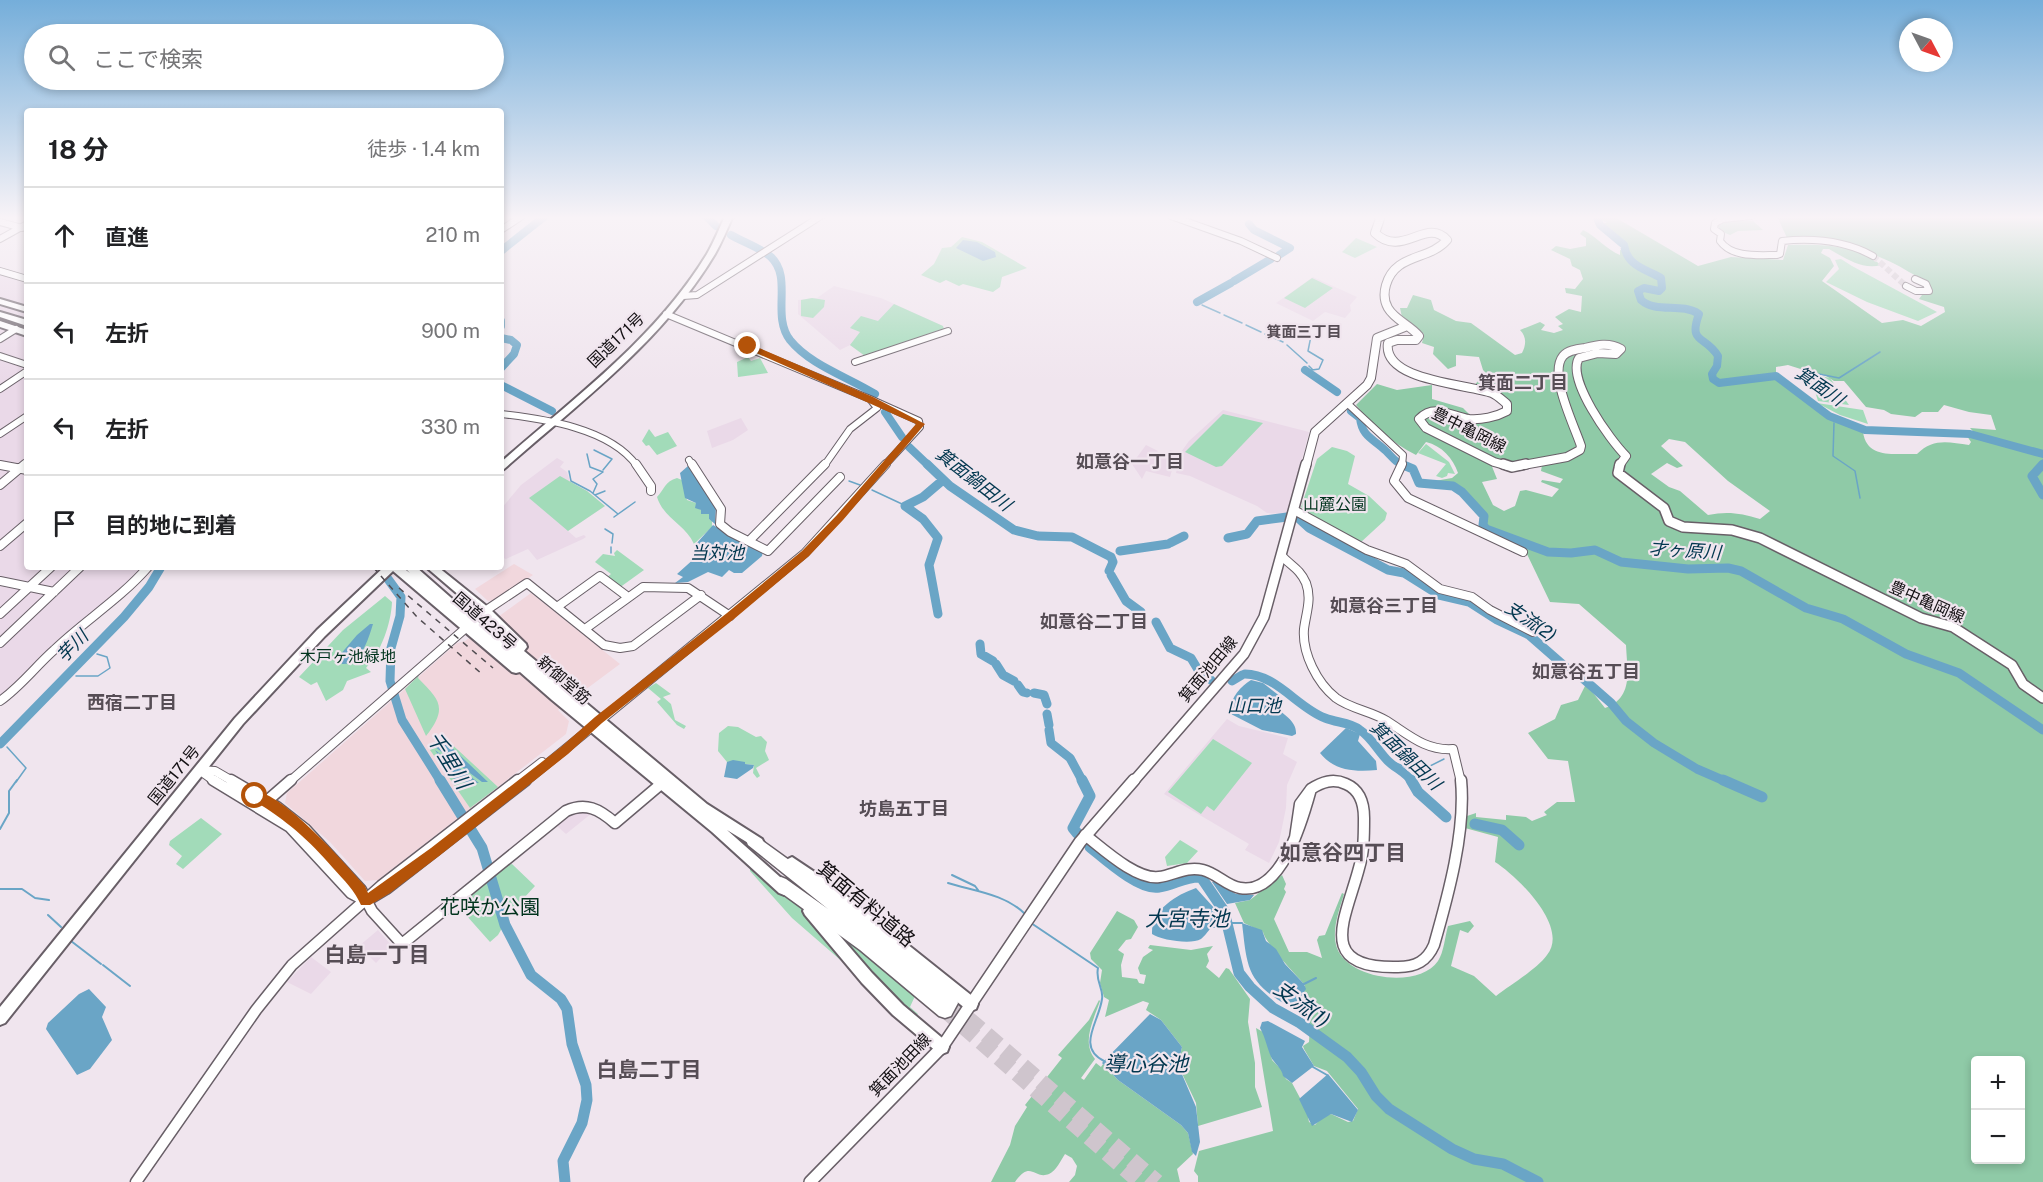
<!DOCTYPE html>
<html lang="ja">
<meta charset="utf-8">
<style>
:root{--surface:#fff;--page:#f6f6f6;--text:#202124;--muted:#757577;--line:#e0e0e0}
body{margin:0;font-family:"Public Sans","Noto Sans JP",sans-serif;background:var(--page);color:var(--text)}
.controls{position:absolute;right:18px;bottom:18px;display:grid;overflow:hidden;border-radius:6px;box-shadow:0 3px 9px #0003}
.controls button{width:54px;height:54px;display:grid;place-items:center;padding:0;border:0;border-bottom:2px solid var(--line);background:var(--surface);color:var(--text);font:30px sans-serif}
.compass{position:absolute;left:1899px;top:18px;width:54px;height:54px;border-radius:50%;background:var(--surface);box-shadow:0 3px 9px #0003;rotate:131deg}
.stop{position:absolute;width:18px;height:18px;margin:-14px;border:4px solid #b45309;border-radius:50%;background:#fff}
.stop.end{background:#b45309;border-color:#fff;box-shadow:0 2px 6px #0008}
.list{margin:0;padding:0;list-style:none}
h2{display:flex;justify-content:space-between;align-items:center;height:78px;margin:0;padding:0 24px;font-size:26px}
h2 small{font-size:20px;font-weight:400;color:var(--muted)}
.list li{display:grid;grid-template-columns:39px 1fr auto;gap:18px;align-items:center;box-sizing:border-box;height:96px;padding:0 24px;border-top:2px solid var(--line)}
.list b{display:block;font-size:22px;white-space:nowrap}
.list em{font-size:20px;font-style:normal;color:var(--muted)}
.icon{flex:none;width:33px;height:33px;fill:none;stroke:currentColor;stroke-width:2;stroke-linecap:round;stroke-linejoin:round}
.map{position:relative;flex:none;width:2043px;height:1182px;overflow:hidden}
.search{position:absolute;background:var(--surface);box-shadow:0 3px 9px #0003;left:24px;top:24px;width:480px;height:66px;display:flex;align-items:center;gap:15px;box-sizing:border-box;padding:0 21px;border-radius:33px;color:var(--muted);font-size:22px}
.panel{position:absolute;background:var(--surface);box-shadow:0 3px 9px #0003;left:24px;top:108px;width:480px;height:462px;border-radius:6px}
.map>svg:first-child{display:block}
.commercial{fill:#f1d7dd}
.built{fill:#ead9e8}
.green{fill:#a2dbb9}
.forest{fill:#8fcaa7;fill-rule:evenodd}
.water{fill:#6aa5c6}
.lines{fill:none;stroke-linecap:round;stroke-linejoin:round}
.stream-far1{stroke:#6aa5c6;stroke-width:1.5}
.stream{stroke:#6aa5c6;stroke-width:2}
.river-far2{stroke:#6aa5c6;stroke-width:8}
.river-far1{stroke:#6aa5c6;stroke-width:9}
.river{stroke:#6aa5c6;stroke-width:11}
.tertiary-tunnel{stroke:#cfc5cd;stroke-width:6;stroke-dasharray:6 3;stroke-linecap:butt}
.motorway-tunnel{stroke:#cfc5cd;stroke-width:16;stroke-dasharray:16 8;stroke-linecap:butt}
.tertiary-far2-casing{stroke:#685f67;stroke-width:8}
.tertiary-far1-casing{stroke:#685f67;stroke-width:10}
.tertiary-casing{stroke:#685f67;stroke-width:13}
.primary-far2-casing{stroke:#685f67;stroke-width:10}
.primary-far1-casing{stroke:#685f67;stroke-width:12}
.primary-casing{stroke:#685f67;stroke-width:14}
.trunk-casing{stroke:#685f67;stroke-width:4}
.motorway-casing{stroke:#685f67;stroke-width:3}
.tertiary-far2{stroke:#fff;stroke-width:6}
.tertiary-far1{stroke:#fff;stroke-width:8}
.tertiary{stroke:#fff;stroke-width:10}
.primary-far2{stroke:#fff;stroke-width:8}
.primary-far1{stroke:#fff;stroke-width:9}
.primary{stroke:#fff;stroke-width:11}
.trunk{fill:#fff;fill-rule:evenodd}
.motorway{fill:#fff;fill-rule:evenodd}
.rail{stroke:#524d52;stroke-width:1.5;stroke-dasharray:6 6;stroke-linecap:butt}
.route{fill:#b45309}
.labels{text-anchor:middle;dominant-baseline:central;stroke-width:4.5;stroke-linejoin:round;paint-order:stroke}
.far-neighbourhood-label{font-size:15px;font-weight:bold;fill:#564d55;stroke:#f0e5ee}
.street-label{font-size:16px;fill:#120f12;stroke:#f0e5ee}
.park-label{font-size:16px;fill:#01331d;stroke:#f0e5ee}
.neighbourhood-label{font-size:18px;font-weight:bold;fill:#564d55;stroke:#f0e5ee}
.water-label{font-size:18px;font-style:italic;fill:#02374f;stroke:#f0e5ee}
.near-street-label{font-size:20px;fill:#120f12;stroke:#f0e5ee}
.near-park-label{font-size:20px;fill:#01331d;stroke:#f0e5ee}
.near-water-label{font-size:21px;font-style:italic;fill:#02374f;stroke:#f0e5ee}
.near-neighbourhood-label{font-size:21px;font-weight:bold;fill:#564d55;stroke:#f0e5ee}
</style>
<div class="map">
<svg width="2043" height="1182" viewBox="0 0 2043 1182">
<rect width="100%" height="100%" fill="#f0e5ee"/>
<path class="commercial" d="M 514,564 L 533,575 L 495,600 L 488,601 L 475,589 Z
M 531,593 L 620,664 L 558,710 L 569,721 L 566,734 L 378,880 L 365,881 L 330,842 L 285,803 L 287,793 L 457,643 L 465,641 Z"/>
<path class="built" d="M 0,271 L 27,279 L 27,567 L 148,567 L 0,701 Z
M 1313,277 L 1357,297 L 1350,305 L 1351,311 L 1345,318 L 1325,312 L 1313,321 L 1276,303 Z
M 834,286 L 881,298 L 943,326 L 865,356 L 850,345 L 840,350 L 798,314 L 798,300 L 817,298 Z
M 1223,410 L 1309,432 L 1288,514 L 1267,513 L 1257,506 L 1190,476 L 1176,473 L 1181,452 L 1189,441 Z
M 741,418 L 748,430 L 733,440 L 712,448 L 707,431 Z
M 1146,445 L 1158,451 L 1156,455 L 1164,458 L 1170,450 L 1177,452 L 1170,477 L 1146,471 L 1142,479 L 1132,464 Z
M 557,458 L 564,462 L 560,467 L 567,472 L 570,482 L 587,491 L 605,506 L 568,531 L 576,538 L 584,535 L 586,537 L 583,539 L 537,560 L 528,549 L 506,559 L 501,557 L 501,509 L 521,485 Z
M 1227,719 L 1239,726 L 1288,738 L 1283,754 L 1297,762 L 1287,785 L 1286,808 L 1279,842 L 1269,863 L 1245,850 L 1249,844 L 1164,794 Z
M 580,811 L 592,813 L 566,834 L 557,826 L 567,816 Z
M 378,930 L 392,946 L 376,963 L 359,946 Z
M 311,957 L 331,972 L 311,994 L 287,982 Z"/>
<path class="green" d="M 962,237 L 982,242 L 1027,268 L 1002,277 L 1000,287 L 993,292 L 963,284 L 959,286 L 946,280 L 940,283 L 921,275 L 934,264 L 942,248 L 951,247 Z
M 1356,238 L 1377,247 L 1355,258 L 1342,252 Z
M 1841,259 L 1852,266 L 1937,312 L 1918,321 L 1867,302 L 1826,282 L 1839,269 L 1835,260 Z
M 1312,278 L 1333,288 L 1305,308 L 1284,298 Z
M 812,298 L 825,300 L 824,307 L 813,318 L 801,316 L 801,300 Z
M 894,304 L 943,326 L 944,329 L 865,356 L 850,345 L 860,332 L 850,328 L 861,316 L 878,321 Z
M 748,357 L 751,361 L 760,358 L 768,373 L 738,377 L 737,362 Z
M 1821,376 L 1830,378 L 1849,405 L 1818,401 L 1813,385 L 1816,379 Z
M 1817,403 L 1863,410 L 1868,424 L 1840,415 Z
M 1223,414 L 1263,423 L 1222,466 L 1216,467 L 1185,452 Z
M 649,429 L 655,437 L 668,432 L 677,446 L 657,455 L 649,445 L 646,446 L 642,441 Z
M 1426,444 L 1449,462 L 1455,474 L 1448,473 L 1447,476 L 1442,478 L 1436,476 L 1446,464 L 1418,453 Z
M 1332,447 L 1347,451 L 1355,456 L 1348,484 L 1369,496 L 1387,513 L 1385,520 L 1360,543 L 1322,524 L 1301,507 L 1317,459 Z
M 560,476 L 587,491 L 605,506 L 568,531 L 529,498 Z
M 677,478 L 682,480 L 687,500 L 696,503 L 696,507 L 701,510 L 701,514 L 709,514 L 709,519 L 712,521 L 712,527 L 694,544 C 685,524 664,519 657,497 C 664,490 665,481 677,478 Z
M 617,550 L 644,570 L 619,588 L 606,578 L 611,574 L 595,562 L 603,554 L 615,556 L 614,553 Z
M 385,596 L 392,602 C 391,624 381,652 366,668 L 371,672 L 347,681 L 343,690 L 326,701 L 317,682 L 311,685 L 299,677 L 343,630 Z
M 419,675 L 418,678 C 440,700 448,708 426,736 L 405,689 Z
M 656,683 L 671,694 L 663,697 L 671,704 L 675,720 L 686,726 L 684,729 L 677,725 L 657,702 L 661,699 L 648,688 Z
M 728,726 L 738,727 L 756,737 L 761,736 L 767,742 L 765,751 L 769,760 L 756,768 L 760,776 L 757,778 L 753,773 L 754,765 L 745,764 L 745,762 L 727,762 L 718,751 L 719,733 Z
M 445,738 L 498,787 L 470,808 L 430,750 Z
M 1213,739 L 1252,763 L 1214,811 L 1207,806 L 1201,814 L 1168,792 Z
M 201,818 L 222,834 L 183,869 L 176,864 L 182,856 L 169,845 L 170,841 Z
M 1180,840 L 1198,851 L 1187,863 L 1167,866 L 1165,857 Z
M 512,864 L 535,886 L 512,911 L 498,935 L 490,942 L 458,906 L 508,865 Z
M 750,867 L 809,915 L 860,977 L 792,918 L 750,871 Z
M 827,924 L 901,982 L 915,996 L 910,1007 L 918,1014 L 915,1018 L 887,995 Z"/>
<path class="forest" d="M 1601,216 L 1613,216 L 1698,266 L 1731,257 L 1783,260 L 1788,245 C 1820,244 1855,244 1881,265 C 1862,270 1845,258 1829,249 L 1823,249 L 1821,253 L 1830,258 L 1834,266 L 1822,281 L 1882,323 L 1903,320 L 1921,326 L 1945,312 L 1944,307 L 1919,299 L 1922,295 L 1929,294 L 1932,289 C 1926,281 1918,277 1909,272 C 1867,246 1834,245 1787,238 L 1777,216 L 2043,216 L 2043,1182 L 1198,1182 L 1198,1176 L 1194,1171 L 1199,1151 L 1273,1131 L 1256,1028 L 1263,1032 L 1268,1042 L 1272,1060 L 1282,1070 L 1286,1079 L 1292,1083 L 1307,1111 L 1309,1122 L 1315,1125 L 1322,1117 L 1331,1114 L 1348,1122 L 1353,1121 L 1358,1109 L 1327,1071 L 1314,1066 L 1304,1049 L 1303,1046 L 1309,1042 L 1310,1025 L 1302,995 L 1305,985 C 1295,974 1266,944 1263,932 L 1244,923 L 1235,903 L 1250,900 L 1282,875 L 1286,884 L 1284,889 L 1286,892 L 1274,919 L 1289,952 L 1307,952 L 1322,958 L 1317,940 L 1319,936 L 1325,935 L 1342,893 L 1344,894 C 1339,911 1331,931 1337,948 C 1349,980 1419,989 1438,961 C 1444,952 1445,936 1448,926 L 1470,921 L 1474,926 L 1468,933 L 1460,930 L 1451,966 L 1474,976 L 1496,996 C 1511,984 1536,970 1547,955 C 1570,927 1517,876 1495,862 L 1498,837 L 1465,828 L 1467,816 L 1476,813 L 1476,817 L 1506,820 L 1506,815 L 1526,817 L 1532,821 L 1547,815 L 1544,812 L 1557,802 L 1575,802 L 1568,761 L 1548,759 L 1528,733 L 1555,719 L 1561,705 L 1578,700 L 1586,684 L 1605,708 C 1634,697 1627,671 1626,645 L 1579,604 L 1550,602 L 1525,550 L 1487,532 L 1487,516 C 1455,497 1472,482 1423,483 L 1452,478 L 1458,473 C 1453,458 1442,446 1426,442 L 1416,455 C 1392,443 1373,425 1356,405 L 1377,384 L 1397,390 L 1432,385 L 1432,399 L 1463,408 L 1472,417 L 1509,413 L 1511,404 L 1503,395 L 1474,386 L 1478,381 L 1492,379 L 1483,370 L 1479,357 L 1456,355 L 1456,366 L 1448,369 L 1433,354 L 1434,347 L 1422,343 L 1424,334 L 1402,317 L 1400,308 L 1407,308 L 1413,295 L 1431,300 L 1434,310 L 1456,321 L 1471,323 L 1515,355 L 1522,353 C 1526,345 1527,337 1520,330 L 1540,322 L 1545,325 L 1541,330 L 1554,333 L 1563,330 L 1558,326 L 1563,324 L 1555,317 L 1569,309 L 1581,312 L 1582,296 L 1566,293 L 1565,288 L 1575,289 L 1583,279 L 1580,270 L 1572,266 L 1570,259 L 1551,250 L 1556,246 L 1570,249 L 1586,246 L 1586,238 L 1580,234 L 1583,230 C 1596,236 1607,250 1620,255 L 1620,250 L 1627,252 L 1626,245 L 1601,225 L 1607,222 L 1599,220 ZM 1788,365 L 1810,372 L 1805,376 L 1810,384 L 1814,378 L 1823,374 L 1834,381 L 1844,381 L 1866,407 L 1884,410 L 1891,414 L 1915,417 L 1922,412 L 1938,412 L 1944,405 L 1969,412 L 1991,415 L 1996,430 L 1970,428 L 1980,439 L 1967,436 L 1971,442 L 1969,445 C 1948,442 1933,438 1917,454 C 1896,453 1867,460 1863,432 L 1828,418 L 1776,377 L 1776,367 ZM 1669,439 L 1685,442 L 1728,481 L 1770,511 L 1760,519 C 1741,513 1727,511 1708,515 L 1680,491 L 1669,487 L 1651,474 L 1667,463 L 1677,468 L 1683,466 L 1661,446 ZM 1491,464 L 1542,465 L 1541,471 L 1563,479 L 1560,483 L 1542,480 L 1541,482 L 1559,489 L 1552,497 L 1526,490 L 1520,491 L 1515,506 L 1504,511 L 1493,505 L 1482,482 L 1497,479 ZM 1976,1060 L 2020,1060 L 2020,1160 L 1976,1160 Z
M 1726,220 L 1753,221 L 1763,230 L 1738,231 L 1730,235 L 1721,231 L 1717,225 Z
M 1117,911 L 1134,920 L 1138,927 L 1131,939 L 1126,940 L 1118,950 L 1124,954 L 1121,965 L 1122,977 L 1137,979 L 1139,983 L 1144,984 L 1146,975 L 1140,974 L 1138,968 L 1143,957 L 1153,950 L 1148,948 L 1150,945 L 1191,950 L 1213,946 L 1207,954 L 1209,961 L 1206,967 L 1219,978 L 1226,968 L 1229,969 L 1250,999 L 1248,1022 L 1255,1063 L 1255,1087 L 1262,1107 L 1198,1126 L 1196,1103 L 1178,1065 L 1182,1047 L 1161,1020 L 1146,1010 L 1149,1003 L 1143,1001 L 1105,1017 L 1109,1000 L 1104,997 L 1100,983 L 1102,970 L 1091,959 L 1090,953 Z
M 1099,1000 L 1100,1001 C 1094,1019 1081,1042 1095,1059 L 1081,1078 L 1084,1080 L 1096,1063 L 1101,1067 L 1103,1064 L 1118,1080 L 1181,1125 L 1188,1133 L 1193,1154 L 1177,1169 L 1180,1182 L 1069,1182 L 1075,1175 L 1077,1166 L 1072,1158 L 1065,1154 C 1061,1160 1056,1171 1049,1174 C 1034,1180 1031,1159 1015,1182 L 991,1182 L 1010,1145 L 1015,1126 L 1027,1107 L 1025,1105 L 1062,1058 L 1058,1055 L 1089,1020 Z"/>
<path class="water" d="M 963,240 L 977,242 L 995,252 L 996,257 L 983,261 L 956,248 Z
M 688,466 L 716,507 L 715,524 L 709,519 L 709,514 L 701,514 L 701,510 L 695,508 L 696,503 L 685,498 L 680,473 Z
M 713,525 L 743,543 L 763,551 L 762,556 L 742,573 L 734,573 L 729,570 L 722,577 L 708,572 L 688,582 L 675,583 L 683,577 L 677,574 L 696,557 L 696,544 Z
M 370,624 L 373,624 C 368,640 361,665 342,664 L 339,656 L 357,635 Z
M 1251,680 L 1263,683 L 1281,697 L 1274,706 C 1283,714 1297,721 1296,734 L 1292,736 L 1262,730 L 1231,714 C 1228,700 1240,687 1251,680 Z
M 1346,728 L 1360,734 L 1358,741 L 1376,761 L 1377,770 C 1355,772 1334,771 1320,753 Z
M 447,743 L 488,782 L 482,782 L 435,747 Z
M 435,750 L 479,783 L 456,782 Z
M 733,760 L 745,762 L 745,764 L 754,765 L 753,768 L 737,779 L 724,777 L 727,762 Z
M 1214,881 L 1236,894 L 1254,895 L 1250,900 L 1227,904 L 1212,882 Z
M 1196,888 L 1215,909 L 1220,928 L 1211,928 C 1208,931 1204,937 1201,939 C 1191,945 1161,940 1152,934 C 1151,910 1176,895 1196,888 Z
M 1242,923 L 1262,930 L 1266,941 L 1276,949 L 1285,964 L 1304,984 L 1306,989 L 1302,995 L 1306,1009 C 1298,1013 1292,1009 1285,1004 C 1246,981 1247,965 1242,923 Z
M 89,989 L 106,1007 L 102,1017 L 112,1040 L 90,1069 L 77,1075 L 46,1029 L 48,1023 L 79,994 Z
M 1150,1014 L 1161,1020 L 1182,1047 L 1178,1065 L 1196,1107 L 1200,1142 L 1196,1156 L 1192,1152 L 1188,1133 L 1181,1125 L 1118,1080 L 1102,1063 Z
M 1268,1021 L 1305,1041 L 1302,1047 L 1314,1066 L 1292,1083 L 1283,1076 C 1282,1069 1277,1066 1273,1060 C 1269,1056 1266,1038 1260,1028 L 1262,1022 Z
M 1328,1074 L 1358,1110 L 1352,1122 L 1331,1114 L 1312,1126 L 1299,1099 Z"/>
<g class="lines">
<path class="stream-far1" d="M 1202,305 L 1220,313
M 1224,315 L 1242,323
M 1246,325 L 1261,332
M 1309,329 L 1313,325
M 1265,334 L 1283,342
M 1287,345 L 1307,363
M 1309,366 L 1313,370
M 1305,371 L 1319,369 L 1323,360 L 1308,351 L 1311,336
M 1819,374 L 1839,378 L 1880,352
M 1834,423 L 1833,456 L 1855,471 L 1860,498
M 594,450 L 612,459 L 603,470
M 587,454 L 590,467 L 603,472 L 593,479 L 597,484 L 593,493
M 569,471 L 571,481 L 590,491 L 618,514
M 849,481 L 860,485
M 872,490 L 902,504
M 595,495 L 605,491
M 614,517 L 635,502
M 605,529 L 613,534 L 612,543
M 611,547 L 611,553
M 89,652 L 92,653
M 76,676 L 98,676 L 110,668 L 107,657 L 97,654
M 7,747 L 26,768 L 16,782
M 1386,759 L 1418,772 L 1444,759"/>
<path class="stream" d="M 0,829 L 9,813 L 9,791 L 17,780
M 952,875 L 975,886 L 978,890
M 948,883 C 974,891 1005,894 1025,914
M 0,889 L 22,889 L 35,898 L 49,900
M 48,915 L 61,927
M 1031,923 L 1098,968 C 1095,981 1104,989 1102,999 C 1099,1022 1076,1047 1104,1061
M 1228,923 L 1242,923
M 71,941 L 101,964
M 103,965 L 130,986
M 1304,984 L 1316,978
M 1313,1067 L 1327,1075"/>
<path class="river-far2" d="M 706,216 L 716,226
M 1599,216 L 1597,218 L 1600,225 L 1624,245 C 1627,266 1645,269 1661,278 L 1662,288 L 1659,291 L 1644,288 L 1638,291 L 1641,300 C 1657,314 1681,302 1699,314 C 1688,344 1705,335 1718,356 L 1717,366 L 1712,374 L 1713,379 L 1719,383 L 1776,376 L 1829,416 L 1865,430 L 1970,434 L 2043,454
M 1249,224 L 1254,230 L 1272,239
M 731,235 C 743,242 761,248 771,257 C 793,278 771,315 790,340 C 810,365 848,377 875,394
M 1274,240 L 1290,248 L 1279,255
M 501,251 L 545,216
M 1234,281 L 1271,259
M 1197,302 L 1231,283
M 501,321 L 501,326
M 501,338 L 511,340 L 517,345 L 514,354 L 501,368
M 1305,370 L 1337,392
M 501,385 L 552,411
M 1351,411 L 1360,418 C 1362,437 1374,439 1386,451 C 1393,458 1395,462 1405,466
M 885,412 L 902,437
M 909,447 L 929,466
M 2041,466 L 2043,464"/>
<path class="river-far1" d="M 927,464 L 950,486 L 1014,530 L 1038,536 L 1072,537 L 1111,557
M 1401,464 L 1413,469 L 1419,483 L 1453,486 L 1462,492 L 1484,516 L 1483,525 L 1486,529 L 1548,552 L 1571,553 L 1595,550 L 1621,562 L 1688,569 L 1728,568 L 1741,571 L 1806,608 L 1843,619 L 1906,654 L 1959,673 L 2043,730
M 2043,464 L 2032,476 L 2043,495
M 1297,517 L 1309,528 L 1388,570 L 1404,573 L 1439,595 L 1469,602 L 1497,620 L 1529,635 L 1569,670 L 1579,675 L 1611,703 L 1626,721 L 1654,743 L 1697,769 L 1727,782
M 1228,538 L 1247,534 L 1257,521 L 1287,517
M 1170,543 L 1184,536
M 1120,551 L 1168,544
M 1109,571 L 1113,562 L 1111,557
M 1111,575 L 1126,601 L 1141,612
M 388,579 L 401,597 L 400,616 L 391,648 L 390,681 L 402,720 L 441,782
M 938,614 L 929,565 L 938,538 L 923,519 L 905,506 L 923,497 L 943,480
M 1156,622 L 1170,648 L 1191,658 L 1200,673 L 1211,680
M 980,644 L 981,654 L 993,661
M 996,664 L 1003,675 L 1014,681
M 1245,674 C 1276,674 1298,708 1325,718 C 1337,723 1350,722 1360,730 C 1371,737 1378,751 1388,761 C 1396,769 1406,772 1412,782
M 1232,681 L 1242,675
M 1018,685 L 1023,692 L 1027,693
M 1034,693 L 1044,695 L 1047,704
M 1047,714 L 1049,725
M 1049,730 L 1051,743 L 1070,758 L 1083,782
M 0,744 L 124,617 L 149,587 L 161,567"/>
<path class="river" d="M 440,780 L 482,848 L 505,925 L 531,975 L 561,999 L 567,1009 L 572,1044 L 586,1085 L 587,1100 L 582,1123 L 563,1161 L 565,1182
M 1411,780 L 1418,792 L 1446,817
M 1723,780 L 1762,797
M 1475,824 L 1502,830 L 1519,845
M 1077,833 L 1073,828 L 1090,796 L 1082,780
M 1090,847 C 1105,859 1140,891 1159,887 C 1174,885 1185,876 1201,877 L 1224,911 L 1239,973 L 1250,987 L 1273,1008 L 1300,1023 L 1347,1057 L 1361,1072 L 1376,1096 L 1389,1109 L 1452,1149 L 1474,1159 L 1503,1164 L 1538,1182"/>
<path class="tertiary-tunnel" d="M 1873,256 L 1906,286"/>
<path class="motorway-tunnel" d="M 950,1003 L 1157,1182
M 945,1010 L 1140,1182"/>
<defs>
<path id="tertiary-far2" d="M 1171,216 L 1241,241 L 1277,258
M 1751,216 L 1723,219 L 1715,223 L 1714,229 L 1721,234 L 1720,241 C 1732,258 1758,255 1777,255 L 1780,254 L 1782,241 C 1812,238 1846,241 1873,256
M 0,222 L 22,228
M 501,230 L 522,216
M 0,239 L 27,224
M 0,271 L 27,279
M 1906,286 L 1916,291 L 1929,291 L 1926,284 L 1915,279
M 683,296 L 697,295 L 821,216
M 666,314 L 870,399 L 877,408 L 850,429 L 824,466
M 0,339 L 16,329
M 0,356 L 27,365
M 855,362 L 948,331
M 0,389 L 27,371
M 870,399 L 919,421 L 920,427 L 884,466
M 1348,404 L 1403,455 L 1402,466
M 501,414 C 544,419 610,428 637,466
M 0,434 L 27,416
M 689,460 L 693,466
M 0,465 L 5,466
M 23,466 L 27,463"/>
<path id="tertiary-far1" d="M 636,464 L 651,486 L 651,491
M 692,464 L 721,509 L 720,524 L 730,532 L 768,551 L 840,477
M 1402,464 L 1394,481 L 1408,498 L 1523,552
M 0,465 L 27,470
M 0,485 L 25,464
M 1294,510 L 1367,550 L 1406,564 L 1440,589 L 1472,597 L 1490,610 L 1533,632
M 749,541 L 825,464
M 0,546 L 27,523
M 1282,556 C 1291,566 1300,569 1306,583 C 1312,599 1306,613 1304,629 C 1302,653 1317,683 1336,698 C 1351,709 1371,711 1387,721 C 1409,735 1426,751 1453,749 L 1461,782
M 0,581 L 54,592
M 557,607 L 600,576 L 628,597
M 485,611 L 527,583 L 604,645 L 620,648 L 633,646 L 701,595
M 0,614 L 51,567
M 585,629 L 643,587 L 688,588 L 730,616
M 0,643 L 80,567
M 0,701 C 21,686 35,667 54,650 C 84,621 120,599 148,567
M 199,770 L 215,771 L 234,782
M 199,770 L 216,782
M 289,782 L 467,627
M 516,782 L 542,762
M 525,782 L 805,553 L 886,464
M 1325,782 L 1340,782"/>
<path id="tertiary" d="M 213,780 L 290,827 L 351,893 L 366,901
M 231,780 L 277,807 L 305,829 L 361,890 L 372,911 L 402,944 L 566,811 C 586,802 599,809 615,823 L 661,784
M 260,807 L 291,780
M 1085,835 C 1102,848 1136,880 1159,877 C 1174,875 1186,866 1203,870 C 1216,873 1227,886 1240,888 C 1282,896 1303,818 1311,789 C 1322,782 1333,778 1346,784 C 1360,790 1364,804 1364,818 C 1364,835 1364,852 1359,868 C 1346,918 1314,969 1398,967 C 1416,967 1427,961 1434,945 C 1448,896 1466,831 1461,780
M 1295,838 L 1300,804 L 1311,789
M 366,901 L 386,889 L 526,780
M 136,1182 L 256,1010 L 292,965 L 381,886 L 518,780"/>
<path id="primary-far2" d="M 1381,216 L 1375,233 C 1402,259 1426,217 1447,240 C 1429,261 1395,253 1386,285 C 1384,292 1384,301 1388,308 C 1395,320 1410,325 1419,336 L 1416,340 L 1397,340 L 1388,343 C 1382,381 1467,384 1492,393 C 1497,395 1502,400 1507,404 L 1507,411 C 1496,417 1481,420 1469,419 C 1451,416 1434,403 1419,419 L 1426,428 L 1494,462 L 1508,466
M 1306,466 L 1315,432 L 1367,385 L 1371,378 L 1377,338 L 1407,326
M 1518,466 L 1567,457 L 1580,450 L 1581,446 C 1575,427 1548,374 1563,356 C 1568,350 1578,349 1585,348 C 1597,345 1609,342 1621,349 L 1616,354 L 1598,353 L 1579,358 C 1566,379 1610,440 1626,456 L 1619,466"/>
<path id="primary-far1" d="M 1503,464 L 1512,467 L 1526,464
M 1620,464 L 1618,473 L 1664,508 L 1669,521 L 1683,527 L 1732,530 L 1760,538 L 1921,618 L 1953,627 L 2012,665 L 2023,684 L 2043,698
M 1133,782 L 1244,654 L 1264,617 L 1306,464"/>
<path id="primary" d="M 810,1182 L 942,1047 L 1080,842 L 1134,780"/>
<path id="trunk" d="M 725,216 L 733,216 C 727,229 722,242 715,254 C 663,341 579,403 504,469 L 501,470 L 501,462 C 574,398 656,338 707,254 C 714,242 719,229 725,216 Z
M 0,299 L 27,307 L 27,312 L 0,304 Z
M 0,312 L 27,320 L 27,326 L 0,317 Z
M 0,321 L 27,330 L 27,336 L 0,327 Z
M 384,567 L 402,567 L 410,573 L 404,567 L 416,567 L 499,640 L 504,636 L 481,614 L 426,567 L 438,567 L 489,608 L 526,644 L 527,647 L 524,651 L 707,804 L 762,839 L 764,843 L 762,847 L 758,849 L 727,830 L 789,885 L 790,889 L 789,893 L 784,895 L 779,893 L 712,832 L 552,700 L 520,672 L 516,673 L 512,672 L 393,571 L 325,636 L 243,724 L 5,1023 L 0,1025 L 0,1007 L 235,718 L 317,630 Z
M 792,857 L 828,881 L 976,999 L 978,1004 L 976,1009 L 971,1011 L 966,1009 L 818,889 L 788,867 L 786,863 L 788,859 Z
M 810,905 L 815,907 L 872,973 L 903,1005 L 947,1042 L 949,1047 L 947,1052 L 942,1054 L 937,1052 L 893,1015 L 862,983 L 805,915 L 803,911 L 805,907 Z"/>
<path id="motorway" d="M 753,834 L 807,873 L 956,997 L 958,1003 L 951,1016 L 945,1018 L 939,1016 L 860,950 L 776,889 L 774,884 L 776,879 L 781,877 L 786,879 L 828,909 L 748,845 L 746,840 L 748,835 Z"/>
</defs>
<use href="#tertiary-far2" class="tertiary-far2-casing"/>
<use href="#tertiary-far1" class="tertiary-far1-casing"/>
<use href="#tertiary" class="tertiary-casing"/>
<use href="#primary-far2" class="primary-far2-casing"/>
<use href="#primary-far1" class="primary-far1-casing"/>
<use href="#primary" class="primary-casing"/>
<use href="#trunk" class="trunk-casing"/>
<use href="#motorway" class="motorway-casing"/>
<use href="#tertiary-far2" class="tertiary-far2"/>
<use href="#tertiary-far1" class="tertiary-far1"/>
<use href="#tertiary" class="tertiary"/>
<use href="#primary-far2" class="primary-far2"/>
<use href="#primary-far1" class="primary-far1"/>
<use href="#primary" class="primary"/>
<use href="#trunk" class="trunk"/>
<use href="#motorway" class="motorway"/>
<path class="rail" d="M 373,567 L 417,617 L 483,675
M 399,588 L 493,668"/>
</g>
<linearGradient id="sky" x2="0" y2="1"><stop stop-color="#75aeda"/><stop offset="0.57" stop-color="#f8f3f7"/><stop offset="1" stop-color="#f8f3f7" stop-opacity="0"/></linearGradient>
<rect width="2043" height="382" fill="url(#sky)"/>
<path class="route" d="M 745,344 L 750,344 L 873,397 L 925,424 L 843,520 L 809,556 L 734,619 L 602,723 L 568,754 L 439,856 L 390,893 L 370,905 L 361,905 C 355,891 344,880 333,868 C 308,839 285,819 251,799 L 251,792 C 277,785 348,867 365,886 L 368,893 L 431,848 L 561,747 L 595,717 L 727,613 L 802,551 L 837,515 L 916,424 L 745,348 Z"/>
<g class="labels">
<g class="far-neighbourhood-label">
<text x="1304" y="331">箕面三丁目</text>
</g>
<g class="street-label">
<text transform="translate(616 340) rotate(-44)">国道171号</text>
<text transform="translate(1469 430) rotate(27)">豊中亀岡線</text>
<text transform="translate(1927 602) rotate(24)">豊中亀岡線</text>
<text transform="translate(485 621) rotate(41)">国道423号</text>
<text transform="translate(1208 669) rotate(-50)">箕面池田線</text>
<text transform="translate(564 680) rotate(41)">新御堂筋</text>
<text transform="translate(174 775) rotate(-51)">国道171号</text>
<text transform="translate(900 1065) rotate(-46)">箕面池田線</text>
</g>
<g class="park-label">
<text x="1335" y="504">山麓公園</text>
<text x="348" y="656">木戸ヶ池緑地</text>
</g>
<g class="neighbourhood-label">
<text x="1523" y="382">箕面二丁目</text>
<text x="1130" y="461">如意谷一丁目</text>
<text x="1384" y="605">如意谷三丁目</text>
<text x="1094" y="621">如意谷二丁目</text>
<text x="1586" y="671">如意谷五丁目</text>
<text x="132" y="702">西宿二丁目</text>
<text x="904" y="808">坊島五丁目</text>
</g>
<g class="water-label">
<text transform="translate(1820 386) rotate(34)">箕面川</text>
<text transform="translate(974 479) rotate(38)">箕面鍋田川</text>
<text transform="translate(1685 550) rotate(4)">才ヶ原川</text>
<text x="717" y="552">当対池</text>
<text transform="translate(1531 621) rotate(34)">支流(2)</text>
<text transform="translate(72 646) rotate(-46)">芋川</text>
<text x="1254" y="705">山口池</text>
<text transform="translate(1406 755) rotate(44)">箕面鍋田川</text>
</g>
<g class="near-street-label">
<text transform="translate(866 904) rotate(40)">箕面有料道路</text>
</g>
<g class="near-park-label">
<text x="490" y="907">花咲か公園</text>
</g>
<g class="near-water-label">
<text transform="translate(449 760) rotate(58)">千里川</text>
<text x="1187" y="918">大宮寺池</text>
<text transform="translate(1302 1004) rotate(36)">支流(1)</text>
<text x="1146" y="1063">導心谷池</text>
</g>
<g class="near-neighbourhood-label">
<text x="1343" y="852">如意谷四丁目</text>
<text x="377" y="954">白島一丁目</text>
<text x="649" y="1069">白島二丁目</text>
</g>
</g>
</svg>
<div class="controls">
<button>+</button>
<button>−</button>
</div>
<svg class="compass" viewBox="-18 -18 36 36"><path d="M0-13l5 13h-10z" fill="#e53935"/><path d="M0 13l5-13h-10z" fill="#757577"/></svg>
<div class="stop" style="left:255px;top:796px"></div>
<div class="stop end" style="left:748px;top:346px"></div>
<div class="search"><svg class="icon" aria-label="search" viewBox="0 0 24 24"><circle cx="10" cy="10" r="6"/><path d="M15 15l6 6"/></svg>ここで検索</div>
<section class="panel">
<h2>18 分<small>徒歩 · 1.4 km</small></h2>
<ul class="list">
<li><svg class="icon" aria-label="ahead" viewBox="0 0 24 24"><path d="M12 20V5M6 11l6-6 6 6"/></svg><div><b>直進</b></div><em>210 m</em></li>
<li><svg class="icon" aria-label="left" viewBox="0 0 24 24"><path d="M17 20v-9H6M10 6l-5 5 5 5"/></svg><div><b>左折</b></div><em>900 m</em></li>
<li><svg class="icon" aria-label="left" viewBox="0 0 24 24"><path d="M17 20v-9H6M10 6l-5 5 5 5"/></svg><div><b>左折</b></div><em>330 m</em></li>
<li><svg class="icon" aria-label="arrive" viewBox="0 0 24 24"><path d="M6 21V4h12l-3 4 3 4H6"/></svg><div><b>目的地に到着</b></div></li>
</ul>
</section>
</div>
